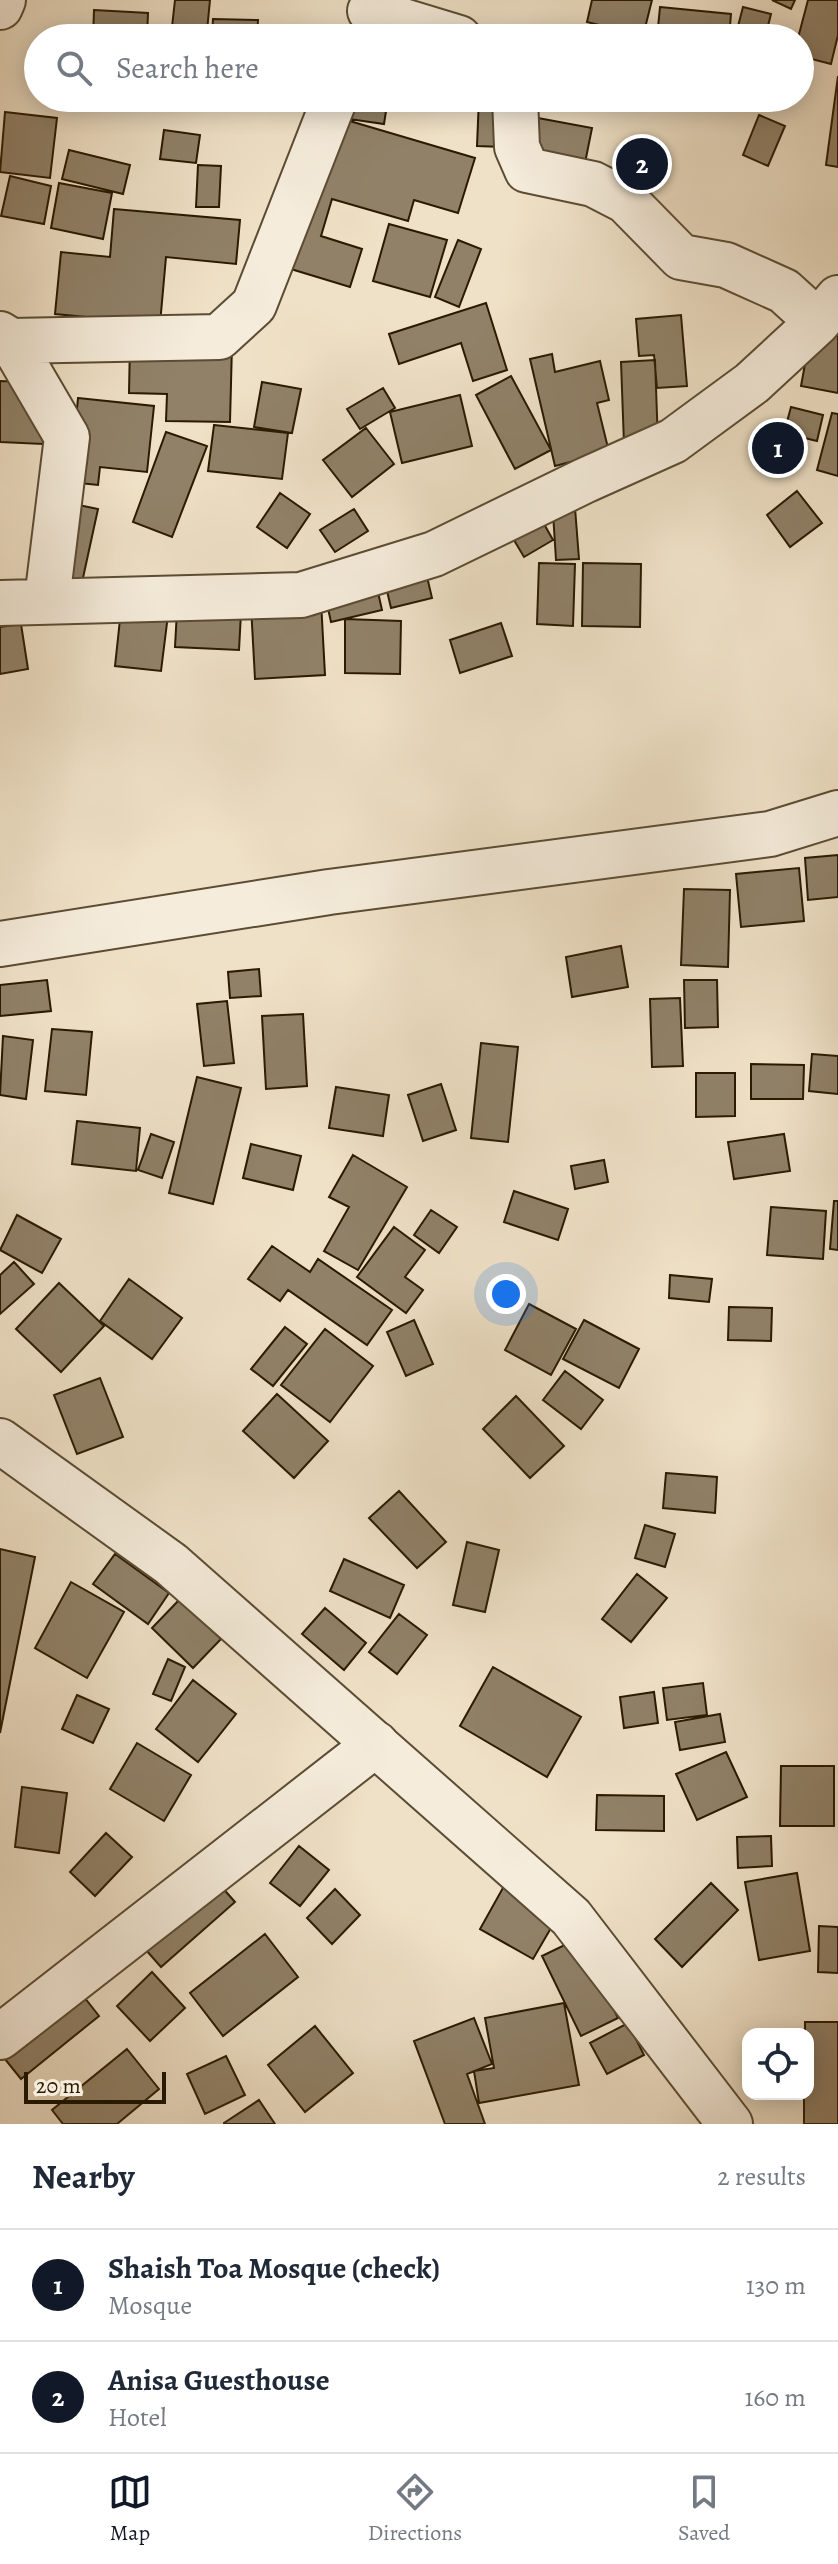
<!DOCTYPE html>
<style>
:root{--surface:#fff;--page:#f6f6f7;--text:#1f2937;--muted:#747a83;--line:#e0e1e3;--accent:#111827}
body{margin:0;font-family:Alegreya,serif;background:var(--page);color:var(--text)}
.controls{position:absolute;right:24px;bottom:24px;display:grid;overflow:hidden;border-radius:16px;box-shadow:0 4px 20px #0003}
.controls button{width:72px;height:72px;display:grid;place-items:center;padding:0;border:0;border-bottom:2px solid var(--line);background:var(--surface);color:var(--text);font:40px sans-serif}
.scale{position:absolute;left:24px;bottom:20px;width:142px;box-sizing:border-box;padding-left:8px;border:4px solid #2a1a02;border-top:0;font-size:22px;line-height:28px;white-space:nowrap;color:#2a1a02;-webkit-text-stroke:6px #f5ecdb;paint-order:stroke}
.you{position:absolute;left:506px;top:1294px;width:28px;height:28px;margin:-20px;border:6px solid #fff;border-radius:50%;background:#1a73e8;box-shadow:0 0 0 12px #1a73e833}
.badge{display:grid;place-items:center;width:52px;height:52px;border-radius:50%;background:var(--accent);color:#fff;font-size:26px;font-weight:700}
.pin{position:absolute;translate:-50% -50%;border:4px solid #fff;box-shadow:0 2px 8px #0006}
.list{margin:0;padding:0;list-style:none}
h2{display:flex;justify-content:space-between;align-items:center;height:104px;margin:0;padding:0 32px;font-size:34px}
h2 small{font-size:26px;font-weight:400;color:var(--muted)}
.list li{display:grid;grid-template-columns:52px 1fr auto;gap:24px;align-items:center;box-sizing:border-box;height:112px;padding:0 32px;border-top:2px solid var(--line)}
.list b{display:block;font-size:30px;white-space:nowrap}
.list p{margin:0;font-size:26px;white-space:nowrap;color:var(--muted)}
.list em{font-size:26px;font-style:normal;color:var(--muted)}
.icon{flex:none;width:44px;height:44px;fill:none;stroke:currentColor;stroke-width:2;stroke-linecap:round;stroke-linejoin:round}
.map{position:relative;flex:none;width:838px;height:2124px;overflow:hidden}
.search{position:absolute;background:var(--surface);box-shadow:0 4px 20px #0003;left:24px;right:24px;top:24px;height:88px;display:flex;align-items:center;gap:20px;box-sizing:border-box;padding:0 28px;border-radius:44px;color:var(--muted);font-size:30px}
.sheet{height:328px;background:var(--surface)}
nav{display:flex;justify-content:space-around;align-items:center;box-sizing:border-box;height:112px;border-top:2px solid var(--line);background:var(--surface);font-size:22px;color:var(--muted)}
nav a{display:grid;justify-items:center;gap:4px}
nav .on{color:var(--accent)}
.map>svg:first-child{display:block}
.building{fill:#908168;stroke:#2a1a02;stroke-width:2}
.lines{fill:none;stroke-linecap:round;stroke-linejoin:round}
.minor-casing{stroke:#5b4c33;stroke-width:48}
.tertiary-casing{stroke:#5b4c33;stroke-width:48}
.minor{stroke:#f5ecdb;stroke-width:44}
.tertiary{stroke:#f5ecdb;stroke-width:44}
</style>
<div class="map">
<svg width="838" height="2124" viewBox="0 0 838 2124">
<rect width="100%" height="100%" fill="#efe1c7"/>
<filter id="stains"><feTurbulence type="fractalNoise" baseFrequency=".0025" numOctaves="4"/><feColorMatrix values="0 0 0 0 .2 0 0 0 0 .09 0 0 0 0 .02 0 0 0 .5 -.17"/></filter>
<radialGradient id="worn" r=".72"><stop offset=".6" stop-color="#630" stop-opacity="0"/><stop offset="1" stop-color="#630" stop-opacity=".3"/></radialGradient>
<path class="building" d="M 175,0 L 210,0 L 207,31 L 172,27 Z
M 592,0 L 652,0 L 643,36 L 587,22 Z
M 772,0 L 795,0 L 791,9 Z
M 808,0 L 838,0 L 838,35 L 831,64 L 800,56 L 798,38 Z
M 660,7 L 731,14 L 729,38 L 657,38 Z
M 743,7 L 771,14 L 765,38 L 735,38 Z
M 94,10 L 148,13 L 147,38 L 93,38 Z
M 213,19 L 258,20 L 257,38 L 212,38 Z
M 838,76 L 838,167 L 826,165 Z
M 76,98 L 104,98 L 104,101 L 76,101 Z
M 110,98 L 135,98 L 135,103 L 110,103 Z
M 352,98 L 388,98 L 384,124 L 349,119 Z
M 479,98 L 505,98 L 503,147 L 477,146 Z
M 5,112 L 57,118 L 50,178 L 0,172 Z
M 326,114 L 475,158 L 458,213 L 414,200 L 408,221 L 332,199 L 321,236 L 362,249 L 350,287 L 281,266 Z
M 759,115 L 785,126 L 768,166 L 743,155 Z
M 538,118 L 592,128 L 583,173 L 530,163 Z
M 164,130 L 200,135 L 196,163 L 160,159 Z
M 69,150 L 130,165 L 123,194 L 62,179 Z
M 198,165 L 221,166 L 219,207 L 196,207 Z
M 10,176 L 51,186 L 44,224 L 1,216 Z
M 59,183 L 112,193 L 103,239 L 51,228 Z
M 114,209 L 240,220 L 236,264 L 166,257 L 160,324 L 55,314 L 61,252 L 110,257 Z
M 389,224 L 447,240 L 430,297 L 373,281 Z
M 458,240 L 481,249 L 459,307 L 435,297 Z
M 486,303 L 507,370 L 473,381 L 461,343 L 399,364 L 389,334 Z
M 681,315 L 687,386 L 657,388 L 654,355 L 639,356 L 636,319 Z
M 812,326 L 838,331 L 838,393 L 801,386 Z
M 130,343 L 232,345 L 230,422 L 166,421 L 167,394 L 129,393 Z
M 552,354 L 555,372 L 600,361 L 609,400 L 597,403 L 609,452 L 555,466 L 530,359 Z
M 655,360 L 658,443 L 624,444 L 621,362 Z
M 511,376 L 551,450 L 515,469 L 476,395 Z
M 0,381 L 45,383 L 43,444 L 0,442 Z
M 262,382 L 301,389 L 292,433 L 254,427 Z
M 383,388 L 395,408 L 360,429 L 347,409 Z
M 460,395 L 472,446 L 402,463 L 390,412 Z
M 78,398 L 154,406 L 147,472 L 100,467 L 98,485 L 70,482 Z
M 791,407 L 823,415 L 817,441 L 784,433 Z
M 832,413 L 838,414 L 838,476 L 817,470 Z
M 214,425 L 288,433 L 282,479 L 208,471 Z
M 366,428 L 394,464 L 352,497 L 323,460 Z
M 166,432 L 207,446 L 172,537 L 133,522 Z
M 797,491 L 822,523 L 790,547 L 767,515 Z
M 280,493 L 310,514 L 287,548 L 257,527 Z
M 574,495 L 579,559 L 556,560 L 552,497 Z
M 64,502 L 98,509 L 81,587 L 47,580 Z
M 535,508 L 553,540 L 524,557 L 505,525 Z
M 354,509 L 368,531 L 335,552 L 320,530 Z
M 539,563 L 575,564 L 573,626 L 537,624 Z
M 583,563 L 641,564 L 640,627 L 582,626 Z
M 425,568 L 432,598 L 391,608 L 384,578 Z
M 375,579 L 382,610 L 331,622 L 324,590 Z
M 321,601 L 325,675 L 255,679 L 251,606 Z
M 121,610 L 168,615 L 161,671 L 115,666 Z
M 177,610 L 241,613 L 239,650 L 175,647 Z
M 345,619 L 401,621 L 400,674 L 345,673 Z
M 501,623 L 512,656 L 460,673 L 450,640 Z
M 21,624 L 28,669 L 0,674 L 0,627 Z
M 838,855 L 838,897 L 808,900 L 805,858 Z
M 799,868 L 804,921 L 741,927 L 736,874 Z
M 684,889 L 730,890 L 728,967 L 681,965 Z
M 621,946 L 628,987 L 572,997 L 566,957 Z
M 259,969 L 261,996 L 230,998 L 228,972 Z
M 47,980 L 51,1011 L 0,1016 L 0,985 Z
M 684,980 L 717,980 L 718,1027 L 685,1028 Z
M 680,998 L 683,1066 L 652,1067 L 650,999 Z
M 227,1001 L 234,1063 L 204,1066 L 197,1004 Z
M 303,1014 L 307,1086 L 266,1089 L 262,1016 Z
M 52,1029 L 92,1032 L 86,1095 L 45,1091 Z
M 3,1036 L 33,1040 L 26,1099 L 0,1095 Z
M 481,1043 L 518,1047 L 508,1142 L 471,1138 Z
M 812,1054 L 838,1056 L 838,1094 L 809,1091 Z
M 751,1064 L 804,1065 L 803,1099 L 751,1099 Z
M 696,1073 L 735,1073 L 735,1116 L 696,1117 Z
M 197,1077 L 241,1088 L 213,1204 L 169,1193 Z
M 441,1084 L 456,1130 L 423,1141 L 408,1095 Z
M 336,1087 L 389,1095 L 383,1136 L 329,1128 Z
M 77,1121 L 140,1128 L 136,1171 L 72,1164 Z
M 151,1134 L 174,1142 L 162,1178 L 138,1170 Z
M 784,1134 L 790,1171 L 734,1179 L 728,1142 Z
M 251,1144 L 301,1156 L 293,1190 L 243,1178 Z
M 353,1155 L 407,1187 L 358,1270 L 324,1251 L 349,1207 L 329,1197 Z
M 604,1160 L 608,1182 L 575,1189 L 571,1166 Z
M 514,1191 L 568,1209 L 558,1240 L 504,1222 Z
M 834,1201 L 838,1201 L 838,1250 L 830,1249 Z
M 771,1207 L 826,1211 L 823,1259 L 767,1255 Z
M 431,1210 L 457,1227 L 439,1253 L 414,1235 Z
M 17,1215 L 61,1239 L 42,1273 L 0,1250 Z
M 394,1227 L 425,1250 L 405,1277 L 423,1290 L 406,1313 L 357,1277 Z
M 272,1246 L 310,1272 L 318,1259 L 392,1310 L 367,1345 L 288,1290 L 280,1301 L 248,1279 Z
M 14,1262 L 34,1284 L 0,1314 L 0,1275 Z
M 670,1275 L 712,1279 L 709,1302 L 669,1298 Z
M 129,1279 L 182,1318 L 152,1359 L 100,1321 Z
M 59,1283 L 104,1326 L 61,1372 L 16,1329 Z
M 529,1304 L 576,1329 L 551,1375 L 505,1350 Z
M 729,1307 L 772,1308 L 771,1341 L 728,1340 Z
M 414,1320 L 433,1364 L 406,1376 L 387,1332 Z
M 584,1320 L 639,1349 L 619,1388 L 563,1359 Z
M 285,1327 L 307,1344 L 273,1386 L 251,1369 Z
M 325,1329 L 373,1366 L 330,1422 L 281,1385 Z
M 565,1371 L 603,1400 L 581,1429 L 543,1400 Z
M 100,1378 L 123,1437 L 77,1454 L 54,1395 Z
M 277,1394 L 328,1441 L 294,1478 L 243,1431 Z
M 516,1396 L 564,1446 L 530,1478 L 483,1429 Z
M 666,1473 L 717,1477 L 715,1513 L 663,1508 Z
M 399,1491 L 446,1542 L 417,1568 L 369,1518 Z
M 645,1525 L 675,1534 L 665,1567 L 635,1558 Z
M 467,1542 L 499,1550 L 485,1612 L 453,1605 Z
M 0,1549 L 35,1557 L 0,1733 Z
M 115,1554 L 169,1593 L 148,1624 L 93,1584 Z
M 344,1559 L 404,1585 L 390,1618 L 330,1591 Z
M 637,1574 L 667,1598 L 631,1642 L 602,1619 Z
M 71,1582 L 124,1612 L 87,1678 L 35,1648 Z
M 180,1599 L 221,1639 L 193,1668 L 152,1628 Z
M 325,1608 L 366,1643 L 344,1670 L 302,1634 Z
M 399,1614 L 427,1635 L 397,1674 L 369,1652 Z
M 168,1659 L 185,1667 L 171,1701 L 153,1694 Z
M 493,1667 L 581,1717 L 547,1777 L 460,1726 Z
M 193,1680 L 236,1714 L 198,1762 L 156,1729 Z
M 703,1683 L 707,1715 L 667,1720 L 663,1688 Z
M 654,1692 L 658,1723 L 624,1728 L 620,1697 Z
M 77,1695 L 109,1709 L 93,1743 L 62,1729 Z
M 720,1714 L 725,1742 L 680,1750 L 675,1722 Z
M 137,1743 L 191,1775 L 164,1821 L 110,1789 Z
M 726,1752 L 747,1797 L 697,1820 L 676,1774 Z
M 781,1766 L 834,1766 L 834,1826 L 780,1826 Z
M 22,1787 L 67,1793 L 59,1853 L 15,1847 Z
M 597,1795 L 664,1796 L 664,1831 L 596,1830 Z
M 106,1833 L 132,1857 L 95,1896 L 70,1872 Z
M 771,1836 L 772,1866 L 738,1868 L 737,1837 Z
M 299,1846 L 329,1870 L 300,1906 L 270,1883 Z
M 197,1859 L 235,1902 L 161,1967 L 123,1924 Z
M 797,1873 L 810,1951 L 759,1960 L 745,1882 Z
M 711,1883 L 738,1910 L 682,1967 L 655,1939 Z
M 504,1886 L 558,1916 L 533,1959 L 480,1929 Z
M 335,1889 L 360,1915 L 332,1944 L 307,1918 Z
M 819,1926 L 838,1927 L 838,1973 L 818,1972 Z
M 265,1934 L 298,1977 L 223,2036 L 190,1993 Z
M 579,1938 L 618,2018 L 581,2036 L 542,1956 Z
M 152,1972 L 185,2008 L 150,2041 L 117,2006 Z
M 66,1974 L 99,2016 L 21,2079 L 0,2053 Z
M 564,2003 L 579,2085 L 479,2103 L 474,2071 L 494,2068 L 485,2018 Z
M 474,2018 L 492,2064 L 467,2074 L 485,2124 L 445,2124 L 414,2041 Z
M 805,2022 L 838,2022 L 838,2124 L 804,2124 L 804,2094 L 808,2094 L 808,2034 L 805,2034 Z
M 628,2023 L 644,2055 L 607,2074 L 590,2043 Z
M 315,2026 L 353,2073 L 305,2112 L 268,2065 Z
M 127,2049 L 159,2089 L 117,2124 L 63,2124 L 52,2110 Z
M 226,2056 L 245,2095 L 205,2114 L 187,2074 Z
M 259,2100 L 275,2124 L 224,2124 L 224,2123 Z"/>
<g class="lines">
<defs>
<path id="minor" d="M 0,7 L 3,0
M 370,11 L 459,38
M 515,98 L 517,147 L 527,170 L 593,184 L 626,201 L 681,257 L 726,265 L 784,291 L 818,322
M 0,334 L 11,341 L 219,337 L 254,305 L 335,98
M 11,341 L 67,437 L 47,600
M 0,603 L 301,595 L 434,554 L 586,480 L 673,441 L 752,383 L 818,322 L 838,298
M 0,2037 L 376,1744"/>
<path id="tertiary" d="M 0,944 L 329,892 L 770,834 L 838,813
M 0,1441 L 171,1564 L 571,1917 L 730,2124"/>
</defs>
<use href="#minor" class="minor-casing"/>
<use href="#tertiary" class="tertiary-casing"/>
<use href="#minor" class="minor"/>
<use href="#tertiary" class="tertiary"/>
</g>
<rect width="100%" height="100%" filter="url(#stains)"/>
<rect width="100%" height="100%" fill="url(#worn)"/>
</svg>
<div class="controls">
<button><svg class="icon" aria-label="locate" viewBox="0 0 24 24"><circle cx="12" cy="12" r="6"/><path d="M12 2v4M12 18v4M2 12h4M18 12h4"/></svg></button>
</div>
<div class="scale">20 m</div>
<div class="you"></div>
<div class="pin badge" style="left:778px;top:448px">1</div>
<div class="pin badge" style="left:642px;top:164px">2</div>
<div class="search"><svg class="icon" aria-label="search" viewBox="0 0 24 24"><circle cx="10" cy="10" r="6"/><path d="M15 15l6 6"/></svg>Search here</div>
</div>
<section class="sheet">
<h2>Nearby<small>2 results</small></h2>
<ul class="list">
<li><span class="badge">1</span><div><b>Shaish Toa Mosque (check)</b><p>Mosque</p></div><em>130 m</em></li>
<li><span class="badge">2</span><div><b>Anisa Guesthouse</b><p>Hotel</p></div><em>160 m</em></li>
</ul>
</section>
<nav>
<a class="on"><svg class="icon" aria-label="map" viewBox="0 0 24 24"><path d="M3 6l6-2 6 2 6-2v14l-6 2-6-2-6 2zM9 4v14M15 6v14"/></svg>Map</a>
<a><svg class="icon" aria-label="directions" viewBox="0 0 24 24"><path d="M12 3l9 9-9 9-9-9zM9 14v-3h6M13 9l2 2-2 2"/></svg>Directions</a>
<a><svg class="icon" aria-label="saved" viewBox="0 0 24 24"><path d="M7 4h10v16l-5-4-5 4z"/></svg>Saved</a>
</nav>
